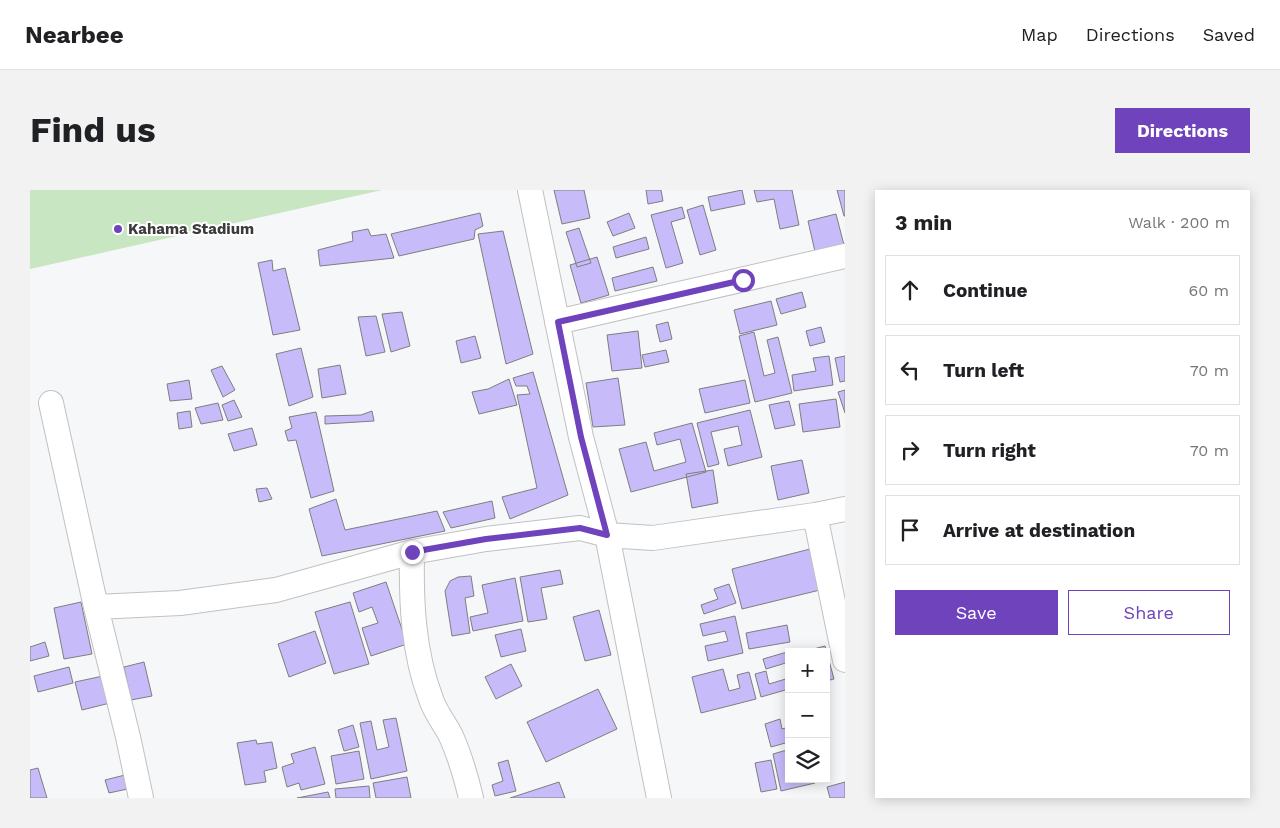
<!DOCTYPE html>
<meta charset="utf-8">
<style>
:root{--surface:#fff;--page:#f2f2f2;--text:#202124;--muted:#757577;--line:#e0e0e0;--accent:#6e43bc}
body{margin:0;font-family:"Work Sans",sans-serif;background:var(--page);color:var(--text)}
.controls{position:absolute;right:15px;bottom:15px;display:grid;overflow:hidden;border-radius:0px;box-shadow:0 2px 12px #0003}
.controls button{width:45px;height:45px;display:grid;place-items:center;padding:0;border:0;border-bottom:1px solid var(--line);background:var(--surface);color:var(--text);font:25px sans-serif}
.stop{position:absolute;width:15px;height:15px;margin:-11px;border:4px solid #6e43bc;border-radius:50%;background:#fff}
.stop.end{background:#6e43bc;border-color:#fff;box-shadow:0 1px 5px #0008}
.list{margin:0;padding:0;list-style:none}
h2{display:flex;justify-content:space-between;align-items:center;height:65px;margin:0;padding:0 20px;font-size:21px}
h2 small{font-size:16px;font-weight:400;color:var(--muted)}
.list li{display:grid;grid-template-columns:32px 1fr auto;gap:15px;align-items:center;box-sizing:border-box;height:70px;margin:0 10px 10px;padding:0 10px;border:1px solid var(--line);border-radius:0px}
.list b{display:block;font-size:19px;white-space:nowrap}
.list em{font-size:16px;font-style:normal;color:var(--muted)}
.actions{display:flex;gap:10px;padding:15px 20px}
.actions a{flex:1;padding:11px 0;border:1px solid var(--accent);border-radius:0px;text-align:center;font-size:18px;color:var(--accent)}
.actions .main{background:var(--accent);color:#fff}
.icon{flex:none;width:28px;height:28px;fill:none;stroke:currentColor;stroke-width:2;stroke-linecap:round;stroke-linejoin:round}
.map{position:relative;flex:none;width:815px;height:608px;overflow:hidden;border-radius:0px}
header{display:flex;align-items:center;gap:30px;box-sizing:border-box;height:70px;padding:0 25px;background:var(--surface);border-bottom:1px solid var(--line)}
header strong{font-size:24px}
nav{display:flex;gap:28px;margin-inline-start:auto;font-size:18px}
.intro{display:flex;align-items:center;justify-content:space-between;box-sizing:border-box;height:120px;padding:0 30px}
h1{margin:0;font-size:35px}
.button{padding:12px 22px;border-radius:0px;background:var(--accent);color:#fff;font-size:18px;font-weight:700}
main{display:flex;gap:30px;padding:0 30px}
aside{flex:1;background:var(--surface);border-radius:0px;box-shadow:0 2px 12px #0003}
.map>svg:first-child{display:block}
.green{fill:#c8e6c1}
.building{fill:#c8bbfa;stroke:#7e7e7f}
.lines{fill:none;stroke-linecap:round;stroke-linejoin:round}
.minor-casing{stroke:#c1c1c3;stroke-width:26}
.minor{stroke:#fff;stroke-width:24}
.route{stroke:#6e43bc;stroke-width:6}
.poi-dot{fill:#6e43bc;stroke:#fff;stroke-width:2}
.labels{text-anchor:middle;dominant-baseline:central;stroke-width:4;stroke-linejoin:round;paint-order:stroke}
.poi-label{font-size:15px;font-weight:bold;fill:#3b3b3c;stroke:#fff;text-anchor:start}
</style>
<header>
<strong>Nearbee</strong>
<nav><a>Map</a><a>Directions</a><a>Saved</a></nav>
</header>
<div class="intro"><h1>Find us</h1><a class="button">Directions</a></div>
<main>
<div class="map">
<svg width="815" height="608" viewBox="0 0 815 608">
<rect width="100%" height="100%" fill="#f6f7f8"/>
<path class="green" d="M 0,0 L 352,0 L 0,79 Z"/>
<path class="building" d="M 524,0 L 554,0 L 560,28 L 532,34 Z
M 616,0 L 631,0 L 633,11 L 618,14 Z
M 712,0 L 715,14 L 681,21 L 678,7 Z
M 724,0 L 762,0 L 769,35 L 750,39 L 744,9 L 727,12 Z
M 807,0 L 815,0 L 815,26 L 814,26 Z
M 673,15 L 686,60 L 670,65 L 657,20 Z
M 652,17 L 655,28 L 641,32 L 653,73 L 636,78 L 621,25 Z
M 450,23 L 453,36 L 445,40 L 444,49 L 369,66 L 361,44 Z
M 599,23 L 605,38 L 583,46 L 577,32 Z
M 806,24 L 815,59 L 786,66 L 778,31 Z
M 549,38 L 561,73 L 547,77 L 536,42 Z
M 338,39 L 341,46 L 356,44 L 364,68 L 290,76 L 288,60 L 323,51 L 322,42 Z
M 473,41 L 503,164 L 476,174 L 448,44 Z
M 616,47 L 619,59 L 586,68 L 583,57 Z
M 567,67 L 579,105 L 551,113 L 540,75 Z
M 242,70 L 243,81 L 255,78 L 270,140 L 243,145 L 228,73 Z
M 623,77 L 627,91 L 585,101 L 582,88 Z
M 772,102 L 776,117 L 751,124 L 746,109 Z
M 741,111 L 747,135 L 710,144 L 704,120 Z
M 372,122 L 380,156 L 361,162 L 352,124 Z
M 346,126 L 355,162 L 336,166 L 328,127 Z
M 638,132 L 642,149 L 630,152 L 626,135 Z
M 791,137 L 795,152 L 780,156 L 776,141 Z
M 608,141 L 612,178 L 582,181 L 577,145 Z
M 724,142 L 734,186 L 745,183 L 737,150 L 748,147 L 762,203 L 725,212 L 709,146 Z
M 445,146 L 451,168 L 431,173 L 426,151 Z
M 271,158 L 283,207 L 259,216 L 246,164 Z
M 636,160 L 639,172 L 615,177 L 612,165 Z
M 799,166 L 803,195 L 764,201 L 762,185 L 786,181 L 783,168 Z
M 815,166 L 815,191 L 810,192 L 805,168 Z
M 310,175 L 316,204 L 292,208 L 288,179 Z
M 192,176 L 205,200 L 193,207 L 181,180 Z
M 503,182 L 538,305 L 480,329 L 472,307 L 507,298 L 487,205 L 500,204 L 497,196 L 486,196 L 483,188 Z
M 588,188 L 595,235 L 563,237 L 556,193 Z
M 479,189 L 487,215 L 449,224 L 442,202 L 458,199 Z
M 159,190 L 162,209 L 140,211 L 137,194 Z
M 715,190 L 720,213 L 675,223 L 669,199 Z
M 815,200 L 815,223 L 808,202 Z
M 806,209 L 810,237 L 773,242 L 769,214 Z
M 204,210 L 212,227 L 198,231 L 192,215 Z
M 759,211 L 765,235 L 745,239 L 739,215 Z
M 188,213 L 193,230 L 171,234 L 165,218 Z
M 720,220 L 732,267 L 698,276 L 694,259 L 712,255 L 708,236 L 681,242 L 689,274 L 678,277 L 667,233 Z
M 160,221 L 162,237 L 149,239 L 147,223 Z
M 342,221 L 344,231 L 295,234 L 295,226 L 331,225 Z
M 286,222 L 304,301 L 281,308 L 266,250 L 258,251 L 255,241 L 262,238 L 259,227 Z
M 662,233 L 676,282 L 601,302 L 589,259 L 616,252 L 624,281 L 656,272 L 650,249 L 627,255 L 624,243 Z
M 222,238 L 227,255 L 204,261 L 198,244 Z
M 772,270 L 779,303 L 748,310 L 741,276 Z
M 683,280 L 688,313 L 662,318 L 656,284 Z
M 237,298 L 242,309 L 229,312 L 226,299 Z
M 306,309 L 315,340 L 407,321 L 415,341 L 292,366 L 279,319 Z
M 462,311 L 465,328 L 421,338 L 413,322 Z
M 780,359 L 790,400 L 712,419 L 702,379 Z
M 530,380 L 533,394 L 511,398 L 517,429 L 498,432 L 490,387 Z
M 441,386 L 444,406 L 435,408 L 440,443 L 422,446 L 415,401 L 420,391 L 428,387 Z
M 485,388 L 493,431 L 443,441 L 440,427 L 458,423 L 452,395 Z
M 356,392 L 377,454 L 341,466 L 332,438 L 348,433 L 342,417 L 329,422 L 323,403 Z
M 699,394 L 706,413 L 674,424 L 671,415 L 688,409 L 684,399 Z
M 51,412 L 62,464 L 34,469 L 24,418 Z
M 320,412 L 339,474 L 304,484 L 285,422 Z
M 569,420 L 581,465 L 555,471 L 543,427 Z
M 705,426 L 713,463 L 678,471 L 675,456 L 698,451 L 695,441 L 673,446 L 670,434 Z
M 757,435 L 760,452 L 719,459 L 716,443 Z
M 491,439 L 496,461 L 471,467 L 465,445 Z
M 285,441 L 296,473 L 259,487 L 248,454 Z
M 15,452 L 19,466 L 0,471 L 0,457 Z
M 795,456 L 804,489 L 796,491 L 796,462 L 772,462 Z
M 764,460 L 765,462 L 759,462 L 759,472 L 736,479 L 733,469 Z
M 114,472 L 122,506 L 101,510 L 94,477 Z
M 481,474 L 492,496 L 466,509 L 455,487 Z
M 39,477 L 43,493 L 8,502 L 4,486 Z
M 693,479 L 699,501 L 710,498 L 707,485 L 719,482 L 726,509 L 671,523 L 662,487 Z
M 736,481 L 739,494 L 759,488 L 759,499 L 731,507 L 725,484 Z
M 73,486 L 80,513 L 52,520 L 45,492 Z
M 568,499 L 587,539 L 516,572 L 497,532 Z
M 366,528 L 377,581 L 341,589 L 330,533 L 341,531 L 347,560 L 359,557 L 353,530 Z
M 750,529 L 752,539 L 759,537 L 759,552 L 741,557 L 735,534 Z
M 323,535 L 329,557 L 314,561 L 308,540 Z
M 226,550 L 227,554 L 242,552 L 247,578 L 234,581 L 236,592 L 215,595 L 207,553 Z
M 285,557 L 295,594 L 271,600 L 269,593 L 257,597 L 252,577 L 264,573 L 261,564 Z
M 757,560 L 759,589 L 785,589 L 785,593 L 751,601 L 743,564 Z
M 329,561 L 334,589 L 306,594 L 301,566 Z
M 478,570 L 486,601 L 465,606 L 462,595 L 473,591 L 468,573 Z
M 741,570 L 747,599 L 731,602 L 725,573 Z
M 8,578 L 17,608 L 0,608 L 0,580 Z
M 99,584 L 102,598 L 79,603 L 75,590 Z
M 377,587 L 381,608 L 346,608 L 343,593 Z
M 529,592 L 535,608 L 480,608 Z
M 815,592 L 815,608 L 800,608 L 797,597 Z
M 339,596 L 340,608 L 306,608 L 305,599 Z
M 298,602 L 300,608 L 267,608 Z"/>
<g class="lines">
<defs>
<path id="minor" d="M 500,0 L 551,247 L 577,345 L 629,608
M 527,132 L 815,66
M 21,213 L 66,417 L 98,547 L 111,608
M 785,325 L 815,470
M 382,362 C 381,412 383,462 401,509 C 405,522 415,534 421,546 C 430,566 436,587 441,608
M 66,417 L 150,413 L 246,400 L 382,362 L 456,349 L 550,338 L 577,345 L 623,348 L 785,325 L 815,319"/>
</defs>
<use href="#minor" class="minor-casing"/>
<use href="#minor" class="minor"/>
</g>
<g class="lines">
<path class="route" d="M 382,362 L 456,349 L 550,338 L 577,345 L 551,247 L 528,132 L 713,90"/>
</g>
<circle class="poi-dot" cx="88" cy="39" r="5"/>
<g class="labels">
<g class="poi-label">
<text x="98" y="39">Kahama Stadium</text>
</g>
</g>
</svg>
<div class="controls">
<button>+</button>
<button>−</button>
<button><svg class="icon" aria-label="layers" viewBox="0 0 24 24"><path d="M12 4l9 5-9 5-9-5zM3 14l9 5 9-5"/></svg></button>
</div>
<div class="stop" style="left:713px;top:90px"></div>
<div class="stop end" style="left:382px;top:362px"></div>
</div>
<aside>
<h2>3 min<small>Walk · 200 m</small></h2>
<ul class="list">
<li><svg class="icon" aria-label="ahead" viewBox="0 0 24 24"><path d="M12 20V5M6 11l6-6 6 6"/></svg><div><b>Continue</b></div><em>60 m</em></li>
<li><svg class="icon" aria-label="left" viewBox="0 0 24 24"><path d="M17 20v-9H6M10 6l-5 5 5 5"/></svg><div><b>Turn left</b></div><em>70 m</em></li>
<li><svg class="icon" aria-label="right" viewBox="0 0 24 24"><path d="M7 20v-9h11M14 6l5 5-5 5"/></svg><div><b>Turn right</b></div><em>70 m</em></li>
<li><svg class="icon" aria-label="arrive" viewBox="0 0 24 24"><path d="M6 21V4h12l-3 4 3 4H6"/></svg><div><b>Arrive at destination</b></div></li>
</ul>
<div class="actions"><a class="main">Save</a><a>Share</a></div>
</aside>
</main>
